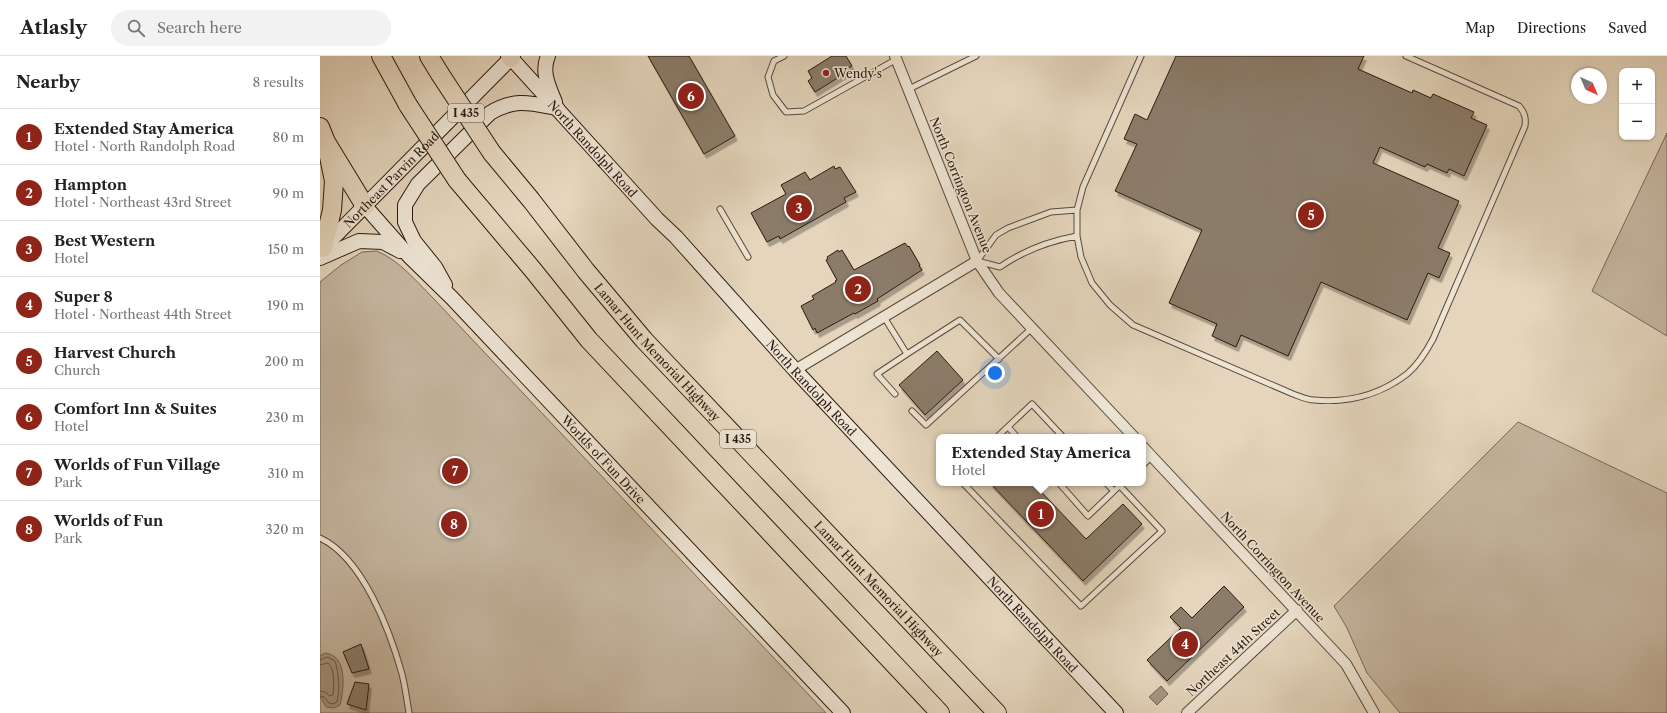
<!DOCTYPE html>
<meta charset="utf-8">
<style>
:root{--surface:#fff;--page:#f2f2f2;--text:#222;--muted:#767676;--line:#e0e0e0;--accent:#8f2418}
body{margin:0;font-family:"Libre Caslon Text",serif;background:var(--page);color:var(--text)}
.controls{position:absolute;right:12px;top:12px;display:grid;overflow:hidden;border-radius:8px;box-shadow:0 1px 3px #0004}
.controls button{width:36px;height:36px;display:grid;place-items:center;padding:0;border:0;border-bottom:1px solid var(--line);background:var(--surface);color:var(--text);font:20px sans-serif}
.compass{position:absolute;left:1251px;top:12px;width:36px;height:36px;border-radius:50%;background:var(--surface);box-shadow:0 1px 3px #0004;rotate:136deg}
.you{position:absolute;left:675px;top:317px;width:14px;height:14px;margin:-10px;border:3px solid #fff;border-radius:50%;background:#1a73e8;box-shadow:0 0 0 6px #1a73e833}
.badge{display:grid;place-items:center;width:26px;height:26px;border-radius:50%;background:var(--accent);color:#fff;font-size:13px;font-weight:700}
.pin{position:absolute;translate:-50% -50%;border:2px solid #fff;box-shadow:0 1px 4px #0006}
.popup{position:absolute;left:616px;top:378px;width:210px;height:52px;box-sizing:border-box;display:grid;place-content:center;border-radius:8px;background:var(--surface);filter:drop-shadow(0 1px 3px #0005);font-size:13px;white-space:nowrap;color:var(--muted)}
.popup b{font-size:15px;color:var(--text)}
.popup::after{content:'';position:absolute;left:50%;top:100%;margin-left:-8px;border:8px solid transparent;border-top-color:var(--surface)}
.list{margin:0;padding:0;list-style:none}
h2{display:flex;justify-content:space-between;align-items:center;height:52px;margin:0;padding:0 16px;font-size:17px}
h2 small{font-size:13px;font-weight:400;color:var(--muted)}
.list li{display:grid;grid-template-columns:26px 1fr auto;gap:12px;align-items:center;box-sizing:border-box;height:56px;padding:0 16px;border-top:1px solid var(--line)}
.list b{display:block;font-size:15px;white-space:nowrap}
.list p{margin:0;font-size:13px;white-space:nowrap;color:var(--muted)}
.list em{font-size:13px;font-style:normal;color:var(--muted)}
.icon{flex:none;width:22px;height:22px;fill:none;stroke:currentColor;stroke-width:2;stroke-linecap:round;stroke-linejoin:round}
.map{position:relative;flex:none;width:1347px;height:657px;overflow:hidden}
header{display:flex;align-items:center;gap:24px;box-sizing:border-box;height:56px;padding:0 20px;background:var(--surface);border-bottom:1px solid var(--line)}
header strong{font-size:19px}
nav{display:flex;gap:22px;margin-inline-start:auto;font-size:14px}
.search{width:280px;height:36px;background:var(--page);display:flex;align-items:center;gap:10px;box-sizing:border-box;padding:0 14px;border-radius:22px;color:var(--muted);font-size:15px}
main{display:flex}
aside{flex:1;background:var(--surface)}
.map>svg:first-child{display:block}
.green{fill:#c5b59f;stroke:#786857}
.water{fill:#a59581;stroke:#746453}
.lines{fill:none;stroke-linecap:round;stroke-linejoin:round}
.shore{stroke:#685848;stroke-width:1}
.building{fill:#8b7b69;stroke:#2b1a0f;filter:url(#shadow)}
.lane-casing{stroke:#59493a;stroke-width:7}
.street-casing{stroke:#59493a;stroke-width:12}
.secondary-casing{stroke:#2b1a0f;stroke-width:16}
.highway-casing{stroke:#2b1a0f;stroke-width:20}
.lane{stroke:#ede4d3;stroke-width:5}
.street{stroke:#ede4d3;stroke-width:10}
.secondary{stroke:#ede4d3;stroke-width:14}
.highway{stroke:#e4d5bc;stroke-width:18}
.highway-bridge-casing{stroke:#2b1a0f;stroke-width:20;stroke-linecap:butt}
.highway-bridge{stroke:#e4d5bc;stroke-width:18}
.poi-dot{fill:#8f2418;stroke:#ede4d3;stroke-width:1.5}
.labels{text-anchor:middle;dominant-baseline:central;stroke-width:3;stroke-linejoin:round;paint-order:stroke}
.shield{fill:#ede4d3;stroke:#65574a;stroke-width:1}
.shield-label{font-size:11px;font-weight:bold;fill:#2b1a0f}
.poi-label{font-size:12px;fill:#2b1a0f;stroke:#ede4d3;text-anchor:start}
.street-label{font-size:12px;fill:#2b1a0f;stroke:#ede4d3}
</style>
<header>
<strong>Atlasly</strong>
<div class="search"><svg class="icon" aria-label="search" viewBox="0 0 24 24"><circle cx="10" cy="10" r="6"/><path d="M15 15l6 6"/></svg>Search here</div>
<nav><a>Map</a><a>Directions</a><a>Saved</a></nav>
</header>
<main>
<aside>
<h2>Nearby<small>8 results</small></h2>
<ul class="list">
<li><span class="badge">1</span><div><b>Extended Stay America</b><p>Hotel · North Randolph Road</p></div><em>80 m</em></li>
<li><span class="badge">2</span><div><b>Hampton</b><p>Hotel · Northeast 43rd Street</p></div><em>90 m</em></li>
<li><span class="badge">3</span><div><b>Best Western</b><p>Hotel</p></div><em>150 m</em></li>
<li><span class="badge">4</span><div><b>Super 8</b><p>Hotel · Northeast 44th Street</p></div><em>190 m</em></li>
<li><span class="badge">5</span><div><b>Harvest Church</b><p>Church</p></div><em>200 m</em></li>
<li><span class="badge">6</span><div><b>Comfort Inn &amp; Suites</b><p>Hotel</p></div><em>230 m</em></li>
<li><span class="badge">7</span><div><b>Worlds of Fun Village</b><p>Park</p></div><em>310 m</em></li>
<li><span class="badge">8</span><div><b>Worlds of Fun</b><p>Park</p></div><em>320 m</em></li>
</ul>
</aside>
<div class="map">
<svg width="1347" height="657" viewBox="0 0 1347 657">
<defs>
<filter id="shadow"><feDropShadow dx="2.5" dy="4.5" stdDeviation="0" flood-color="#0004"/></filter>
</defs>
<rect width="100%" height="100%" fill="#e4d5bc"/>
<filter id="stains"><feTurbulence type="fractalNoise" baseFrequency=".005" numOctaves="4"/><feColorMatrix values="0 0 0 0 .2 0 0 0 0 .09 0 0 0 0 .02 0 0 0 .5 -.17"/></filter>
<radialGradient id="worn" r=".72"><stop offset=".6" stop-color="#630" stop-opacity="0"/><stop offset="1" stop-color="#630" stop-opacity=".3"/></radialGradient>
<path class="green" d="M 1347,77 L 1347,280 L 1272,235 Z
M 57,195 C 80,205 96,225 113,242 L 506,657 L 0,657 L 0,226 L 21,209 L 42,196 Z
M 1198,366 L 1347,437 L 1347,657 L 1080,657 L 1047,617 L 1027,572 L 1014,550 Z"/>
<path class="water" d="M 5,597 C 28,600 24,632 20,649 L 14,652 L 6,651 L 0,640 L 0,600 Z
M 841,630 L 848,638 L 837,649 L 829,641 Z"/>
<g class="lines">
<path class="shore" d="M 0,604 L 7,601 L 15,605 C 19,618 20,633 17,646 L 13,648 L 9,647 L 4,641 L 0,640
M 0,609 L 8,607 C 15,612 14,630 13,639 L 10,640 L 5,636 L 0,635"/>
</g>
<path class="building" d="M 328,0 L 369,0 L 415,80 L 384,98 Z
M 512,0 L 526,0 L 532,10 L 523,15 L 524,18 L 495,36 L 488,25 L 492,22 L 488,15 Z
M 856,0 L 1044,0 L 1038,13 L 1092,37 L 1093,34 L 1111,42 L 1113,38 L 1154,56 L 1151,62 L 1167,69 L 1144,120 L 1129,113 L 1127,117 L 1107,108 L 1105,111 L 1060,91 L 1053,107 L 1139,145 L 1118,192 L 1130,197 L 1119,222 L 1108,217 L 1087,264 L 1001,226 L 968,300 L 921,279 L 916,291 L 892,280 L 897,268 L 849,247 L 882,174 L 795,135 L 817,88 L 804,83 L 815,58 L 827,64 Z
M 514,110 L 515,113 L 520,111 L 536,136 L 524,142 L 526,146 L 460,183 L 459,180 L 447,186 L 431,157 L 466,138 L 461,129 L 485,116 L 490,124 Z
M 585,187 L 588,191 L 589,190 L 600,209 L 599,210 L 602,214 L 557,243 L 558,245 L 535,258 L 534,257 L 497,277 L 495,272 L 493,274 L 481,250 L 494,243 L 492,240 L 516,226 L 515,225 L 517,224 L 506,204 L 508,203 L 507,201 L 518,194 L 519,196 L 522,194 L 534,214 Z
M 617,295 L 643,324 L 605,359 L 579,329 Z
M 670,427 L 713,427 L 766,483 L 803,448 L 822,468 L 763,525 Z
M 904,530 L 924,551 L 847,625 L 827,604 L 861,572 L 850,561 L 861,551 L 872,562 Z
M 41,588 L 49,613 L 32,617 L 23,596 Z
M 35,626 L 49,628 L 46,654 L 27,648 Z"/>
<g class="lines">
<defs>
<path id="lane" d="M 464,0 L 454,5 L 448,21 L 453,39 L 466,56 L 484,55 L 577,3
M 821,0 L 763,131 L 757,154 L 757,180 L 761,201 L 772,227 L 790,249 L 813,269 L 973,338 C 979,340 987,344 994,344 C 1027,347 1060,339 1087,318 C 1098,309 1106,296 1113,283 L 1205,70 C 1206,62 1205,57 1199,50 L 1086,0
M 589,33 L 656,0
M 400,153 L 428,201
M 757,180 C 729,185 703,195 680,211 L 657,205 L 676,179 L 688,172 L 731,156 L 757,154
M 564,261 L 587,298 L 557,318 L 575,338
M 587,298 L 640,264 L 679,303
M 592,355 L 606,369 L 712,272
M 688,371 L 697,381
M 677,381 L 712,348 L 743,381
M 823,409 L 832,400
M 643,427 L 761,550 L 842,475 L 800,430
M 739,427 L 768,460 L 794,435
M 786,427 L 794,435 L 803,427
M 0,482 C 43,502 70,575 82,618 C 85,630 87,644 89,657"/>
<path id="street" d="M 575,0 L 657,205 L 679,237 L 814,381
M 475,314 L 657,205
M 823,391 L 1026,608 L 1054,657
M 867,657 L 977,554"/>
<g id="secondary">
<path d="M 228,0 C 221,16 229,31 235,46"/>
<path id="s1" d="M 191,2 L 337,163 L 356,181 L 475,314 L 796,657"/>
<path id="s2" d="M 45,150 L 89,200 L 132,242 L 523,657"/>
<path id="s3" d="M 2,193 L 193,0"/>
<path d="M 0,202 L 39,185 L 63,186 L 80,195"/>
<path d="M 125,229 L 115,211 L 94,185 L 85,166 L 85,149 L 98,128 L 170,57 C 195,42 210,47 237,52"/>
</g>
<g id="highway">
<path d="M 61,0 L 88,49"/>
<path d="M 109,0 L 120,18"/>
<path d="M 190,0 L 191,2"/>
<path d="M 0,71 L 6,86 L 45,150"/>
<path id="s4" d="M 172,97 L 211,144 L 266,215 L 324,284 L 677,657"/>
<path d="M 137,124 L 213,214 L 269,284 L 620,657"/>
<path d="M 3,192 L 12,154 L 14,125 L 6,86"/>
</g>
</defs>
<use href="#lane" class="lane-casing"/>
<use href="#street" class="street-casing"/>
<use href="#secondary" class="secondary-casing"/>
<use href="#highway" class="highway-casing"/>
<use href="#lane" class="lane"/>
<use href="#street" class="street"/>
<use href="#secondary" class="secondary"/>
<use href="#highway" class="highway"/>
<defs>
<path id="highway-bridge" d="M 120,18 L 172,97
M 88,49 L 137,124"/>
</defs>
<use href="#highway-bridge" class="highway-bridge-casing"/>
<use href="#highway-bridge" class="highway-bridge"/>
</g>
<circle class="poi-dot" cx="506" cy="17" r="4"/>
<g class="labels">
<g class="shield">
<rect x="128" y="48" width="36" height="18" rx="3"/>
<rect x="400" y="374" width="36" height="18" rx="3"/>
</g>
<g class="shield-label">
<text x="146" y="57">I 435</text>
<text x="418" y="383">I 435</text>
</g>
<g class="poi-label">
<text x="514" y="17">Wendy's</text>
</g>
<g class="street-label">
<text stroke="none"><textPath href="#s1" startOffset="122">North Randolph Road</textPath></text>
<text stroke="none"><textPath href="#s3" startOffset="98">Northeast Parvin Road</textPath></text>
<text transform="translate(641 129) rotate(68)">North Corrington Avenue</text>
<text stroke="none"><textPath href="#s4" startOffset="259">Lamar Hunt Memorial Highway</textPath></text>
<text stroke="none"><textPath href="#s1" startOffset="446">North Randolph Road</textPath></text>
<text stroke="none"><textPath href="#s2" startOffset="348">Worlds of Fun Drive</textPath></text>
<text transform="translate(953 511) rotate(47)">North Corrington Avenue</text>
<text stroke="none"><textPath href="#s4" startOffset="583">Lamar Hunt Memorial Highway</textPath></text>
<text stroke="none"><textPath href="#s1" startOffset="770">North Randolph Road</textPath></text>
<text transform="translate(913 596) rotate(-43)">Northeast 44th Street</text>
</g>
</g>
<rect width="100%" height="100%" filter="url(#stains)"/>
<rect width="100%" height="100%" fill="url(#worn)"/>
</svg>
<div class="controls">
<button>+</button>
<button>−</button>
</div>
<svg class="compass" viewBox="-18 -18 36 36"><path d="M0-13l5 13h-10z" fill="#e53935"/><path d="M0 13l5-13h-10z" fill="#767676"/></svg>
<div class="you"></div>
<div class="pin badge" style="left:721px;top:458px">1</div>
<div class="popup"><b>Extended Stay America</b>Hotel</div>
<div class="pin badge" style="left:538px;top:233px">2</div>
<div class="pin badge" style="left:479px;top:152px">3</div>
<div class="pin badge" style="left:865px;top:588px">4</div>
<div class="pin badge" style="left:991px;top:159px">5</div>
<div class="pin badge" style="left:371px;top:40px">6</div>
<div class="pin badge" style="left:135px;top:415px">7</div>
<div class="pin badge" style="left:134px;top:468px">8</div>
</div>
</main>
